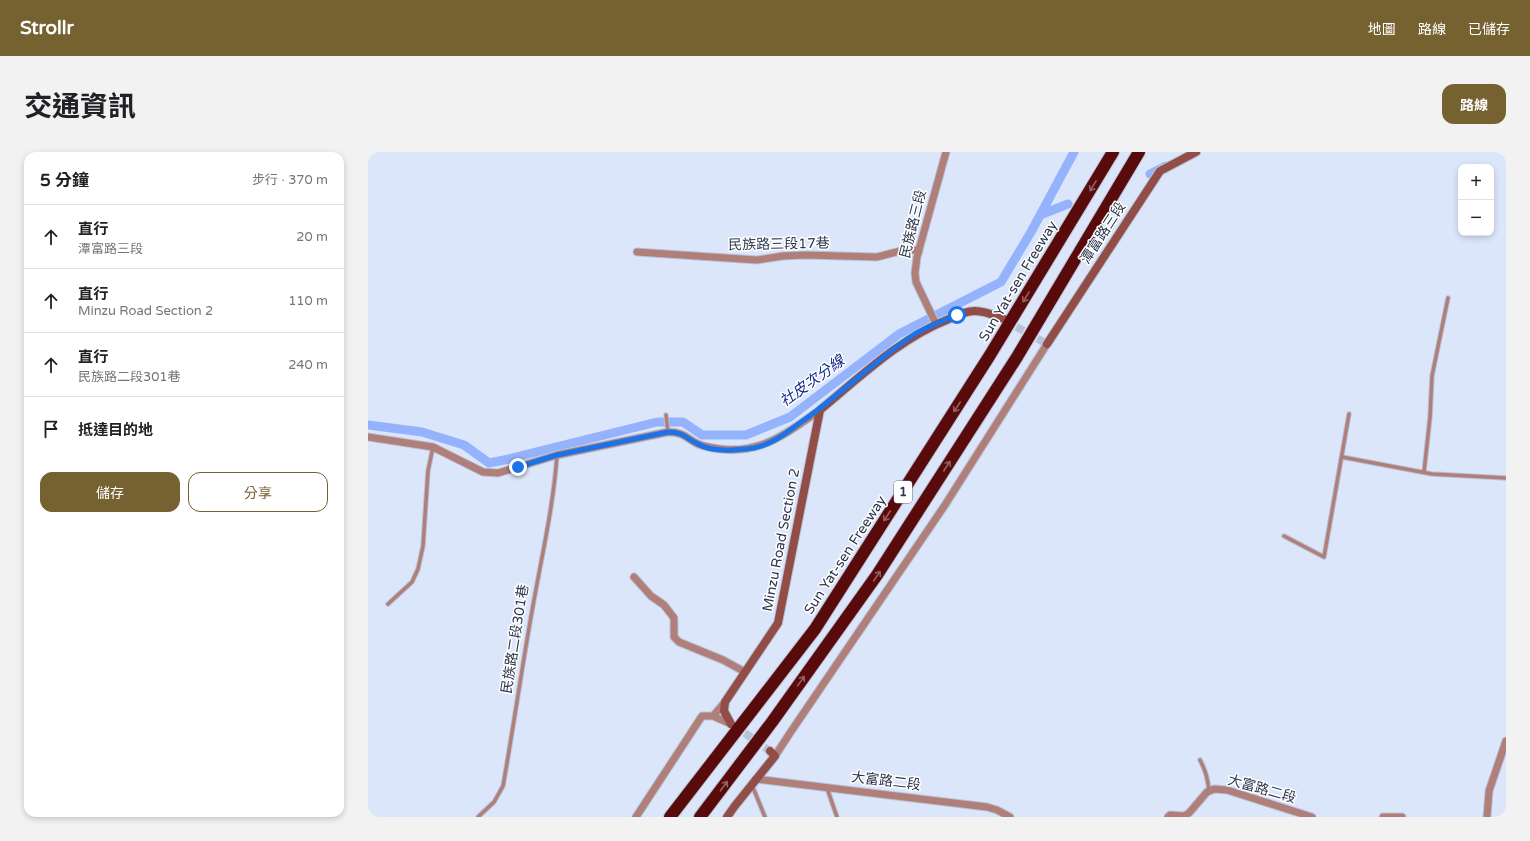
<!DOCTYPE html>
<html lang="zh-TW">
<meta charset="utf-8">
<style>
:root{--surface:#fff;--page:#f2f2f2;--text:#202124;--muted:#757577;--line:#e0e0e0;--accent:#766130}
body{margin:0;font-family:"Varela Round","Noto Sans TC",sans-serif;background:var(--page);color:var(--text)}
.controls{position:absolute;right:12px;top:12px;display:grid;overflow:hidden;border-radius:8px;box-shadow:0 2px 6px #0003}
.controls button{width:36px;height:36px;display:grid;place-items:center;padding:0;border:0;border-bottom:1px solid var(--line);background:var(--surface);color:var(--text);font:20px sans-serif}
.stop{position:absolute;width:12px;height:12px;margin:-9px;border:3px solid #1a73e8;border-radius:50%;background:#fff}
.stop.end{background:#1a73e8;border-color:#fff;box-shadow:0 1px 4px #0008}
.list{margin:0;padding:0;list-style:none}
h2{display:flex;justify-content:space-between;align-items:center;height:52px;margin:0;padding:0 16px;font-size:17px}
h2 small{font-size:13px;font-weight:400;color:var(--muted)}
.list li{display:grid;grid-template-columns:26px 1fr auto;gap:12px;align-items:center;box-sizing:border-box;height:64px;padding:0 16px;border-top:1px solid var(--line)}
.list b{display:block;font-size:15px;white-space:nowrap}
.list p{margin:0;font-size:13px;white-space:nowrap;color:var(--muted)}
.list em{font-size:13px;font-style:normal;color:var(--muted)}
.actions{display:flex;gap:8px;padding:12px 16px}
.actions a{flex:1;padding:9px 0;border:1px solid var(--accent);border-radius:12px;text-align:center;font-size:14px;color:var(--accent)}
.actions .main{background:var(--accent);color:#fff}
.icon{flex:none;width:22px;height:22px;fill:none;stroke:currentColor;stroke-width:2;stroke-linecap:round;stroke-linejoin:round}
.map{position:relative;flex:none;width:1138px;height:665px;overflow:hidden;border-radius:12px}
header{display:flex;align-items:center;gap:24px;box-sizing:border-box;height:56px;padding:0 20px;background:var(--accent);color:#fff}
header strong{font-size:19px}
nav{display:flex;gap:22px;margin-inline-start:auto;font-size:14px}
.intro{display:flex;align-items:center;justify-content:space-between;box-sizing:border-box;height:96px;padding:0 24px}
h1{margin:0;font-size:28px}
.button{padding:10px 18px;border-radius:12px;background:var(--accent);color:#fff;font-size:14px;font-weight:700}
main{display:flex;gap:24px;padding:0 24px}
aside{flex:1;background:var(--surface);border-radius:12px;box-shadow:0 2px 6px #0003}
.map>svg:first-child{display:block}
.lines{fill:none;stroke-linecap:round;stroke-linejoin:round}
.canal{stroke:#94b3fc;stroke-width:9}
.secondary-tunnel{stroke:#b9c3d8;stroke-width:8;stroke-dasharray:8 4;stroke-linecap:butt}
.lane-casing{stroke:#b9c3d8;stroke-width:5.5}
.street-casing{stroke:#b9c3d8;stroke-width:9}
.secondary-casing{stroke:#b9c3d8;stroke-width:10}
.highway-casing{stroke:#b9c3d8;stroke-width:14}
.lane{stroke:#b07f79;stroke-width:3.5}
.street{stroke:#b07f79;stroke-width:7}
.secondary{stroke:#914d46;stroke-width:8}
.highway{stroke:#590b0c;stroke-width:12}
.oneway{stroke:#936061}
.route{stroke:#1a73e8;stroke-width:5}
.labels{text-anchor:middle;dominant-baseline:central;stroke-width:3;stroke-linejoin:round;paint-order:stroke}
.shield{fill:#fff;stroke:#6d7382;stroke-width:1}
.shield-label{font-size:13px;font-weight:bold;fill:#2e374c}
.street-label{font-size:14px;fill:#2e374c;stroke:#fff}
.water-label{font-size:15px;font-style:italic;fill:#12298e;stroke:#fff}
</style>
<header>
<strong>Strollr</strong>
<nav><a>地圖</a><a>路線</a><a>已儲存</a></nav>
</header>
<div class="intro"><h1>交通資訊</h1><a class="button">路線</a></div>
<main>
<aside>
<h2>5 分鐘<small>步行 · 370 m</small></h2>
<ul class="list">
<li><svg class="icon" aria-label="ahead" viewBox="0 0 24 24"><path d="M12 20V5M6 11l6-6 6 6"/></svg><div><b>直行</b><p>潭富路三段</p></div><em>20 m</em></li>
<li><svg class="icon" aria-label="ahead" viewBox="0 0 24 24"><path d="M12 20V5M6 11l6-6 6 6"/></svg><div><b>直行</b><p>Minzu Road Section 2</p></div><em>110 m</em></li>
<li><svg class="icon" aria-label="ahead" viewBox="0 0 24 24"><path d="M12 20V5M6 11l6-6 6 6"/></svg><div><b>直行</b><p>民族路二段301巷</p></div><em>240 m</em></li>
<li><svg class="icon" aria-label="arrive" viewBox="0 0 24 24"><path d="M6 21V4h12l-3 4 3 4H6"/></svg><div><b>抵達目的地</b></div></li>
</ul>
<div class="actions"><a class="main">儲存</a><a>分享</a></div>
</aside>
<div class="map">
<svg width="1138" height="665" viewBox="0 0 1138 665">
<rect width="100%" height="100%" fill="#dce6fb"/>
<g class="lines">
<path class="canal" d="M 782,22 L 798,14
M 672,63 L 700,52
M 0,273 L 54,280 L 96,293 L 121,311 L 141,307 L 184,296 L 289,270 L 315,270 L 334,283 L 378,283 L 422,265 L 531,182 L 633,130 L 663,80 L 706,0"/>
<path class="secondary-tunnel" d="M 638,169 L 679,192
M 367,574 L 402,599"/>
<defs>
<path id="lane" d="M 298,263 L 300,280
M 974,305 L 1064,322 L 1138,326
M 1056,320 L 1062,265 L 1064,224 L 1080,146
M 916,384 L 956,405 L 981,262
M 20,452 L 44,430 L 50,417 L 55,394 L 60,319 L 65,295
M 832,608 C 838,619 840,627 841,639
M 384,633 L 397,665
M 459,636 L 469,665
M 110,665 L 126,650 L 135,634 C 147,567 156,499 169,432 C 177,389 186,347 189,303"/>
<path id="street" d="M 269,100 L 389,108 L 415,104 L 437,103 L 509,105 L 540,97 L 551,99
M 568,172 L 548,130 L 547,121 L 549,105 L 578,0
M 0,285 L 65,295 L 115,320 L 130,321 L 189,303 L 300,280 C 320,280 320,290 336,294 C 387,307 413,285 452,258
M 266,425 L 283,444 L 296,453 L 306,466 L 306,485 L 311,490 L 355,508 L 377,520
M 345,564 L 357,550
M 407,604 L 422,581 L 577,353 L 679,192
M 388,627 L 619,655 L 629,658 L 642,665
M 268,665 L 334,564 L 345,564 L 363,572
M 800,665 L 802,663 L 816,664 L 821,661 L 839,640 L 846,637 L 859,638 L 944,665
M 1015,665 L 1034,665
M 1119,665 L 1121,639 L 1138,589"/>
<path id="secondary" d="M 679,192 L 792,19 L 828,0
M 363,572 L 356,559 L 357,550 L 410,471 L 452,258 C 492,225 532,186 581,167 C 589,163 599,159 607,159 C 618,159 626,163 636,167
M 359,665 L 366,655 L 407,604 L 402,599"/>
<path id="highway" d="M 302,665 L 447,477 L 622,203 L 745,0
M 332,665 L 404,570 L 509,423 L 649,205 L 771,0"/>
</defs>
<use href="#lane" class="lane-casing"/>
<use href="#street" class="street-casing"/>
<use href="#secondary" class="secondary-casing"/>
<use href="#highway" class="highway-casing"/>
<use href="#lane" class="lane"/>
<use href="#street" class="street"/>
<use href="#secondary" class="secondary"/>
<use href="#highway" class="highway"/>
</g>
<defs><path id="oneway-shaft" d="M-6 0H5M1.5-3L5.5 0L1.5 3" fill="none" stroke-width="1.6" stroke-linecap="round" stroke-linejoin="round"/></defs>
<g class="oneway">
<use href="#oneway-shaft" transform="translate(725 34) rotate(121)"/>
<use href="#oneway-shaft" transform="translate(658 145) rotate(121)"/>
<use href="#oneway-shaft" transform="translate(589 255) rotate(123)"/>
<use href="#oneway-shaft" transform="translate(579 314) rotate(-57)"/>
<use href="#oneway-shaft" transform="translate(519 364) rotate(123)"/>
<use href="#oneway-shaft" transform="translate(509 424) rotate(-56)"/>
<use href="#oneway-shaft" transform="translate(433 529) rotate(-54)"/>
<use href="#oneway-shaft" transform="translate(356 634) rotate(-53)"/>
</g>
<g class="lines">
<path class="route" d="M 150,315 L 189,303 L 300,280 C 316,280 317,286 330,292 C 345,301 370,298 386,296 C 402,293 417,282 429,273 C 470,245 506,209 547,182 C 560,174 575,169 589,163"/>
</g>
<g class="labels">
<rect class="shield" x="526" y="329" width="18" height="22" rx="3"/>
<g class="shield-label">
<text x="535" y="340">1</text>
</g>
<g class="street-label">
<text transform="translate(545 72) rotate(-76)">民族路三段</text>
<text transform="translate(735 81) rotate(-57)">潭富路三段</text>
<text transform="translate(411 92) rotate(-1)">民族路三段17巷</text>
<text transform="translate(650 129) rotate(-59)">Sun Yat-sen Freeway</text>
<text transform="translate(413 388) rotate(-79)">Minzu Road Section 2</text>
<text transform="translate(477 403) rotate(-57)">Sun Yat-sen Freeway</text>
<text transform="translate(147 487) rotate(-81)">民族路二段301巷</text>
<text transform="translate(518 629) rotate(7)">大富路二段</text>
<text transform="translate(894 637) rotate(16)">大富路二段</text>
</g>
<g class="water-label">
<text transform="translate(444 229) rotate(-36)">社皮次分線</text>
</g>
</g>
</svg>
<div class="controls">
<button>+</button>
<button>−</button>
</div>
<div class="stop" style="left:589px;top:163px"></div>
<div class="stop end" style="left:150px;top:315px"></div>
</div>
</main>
